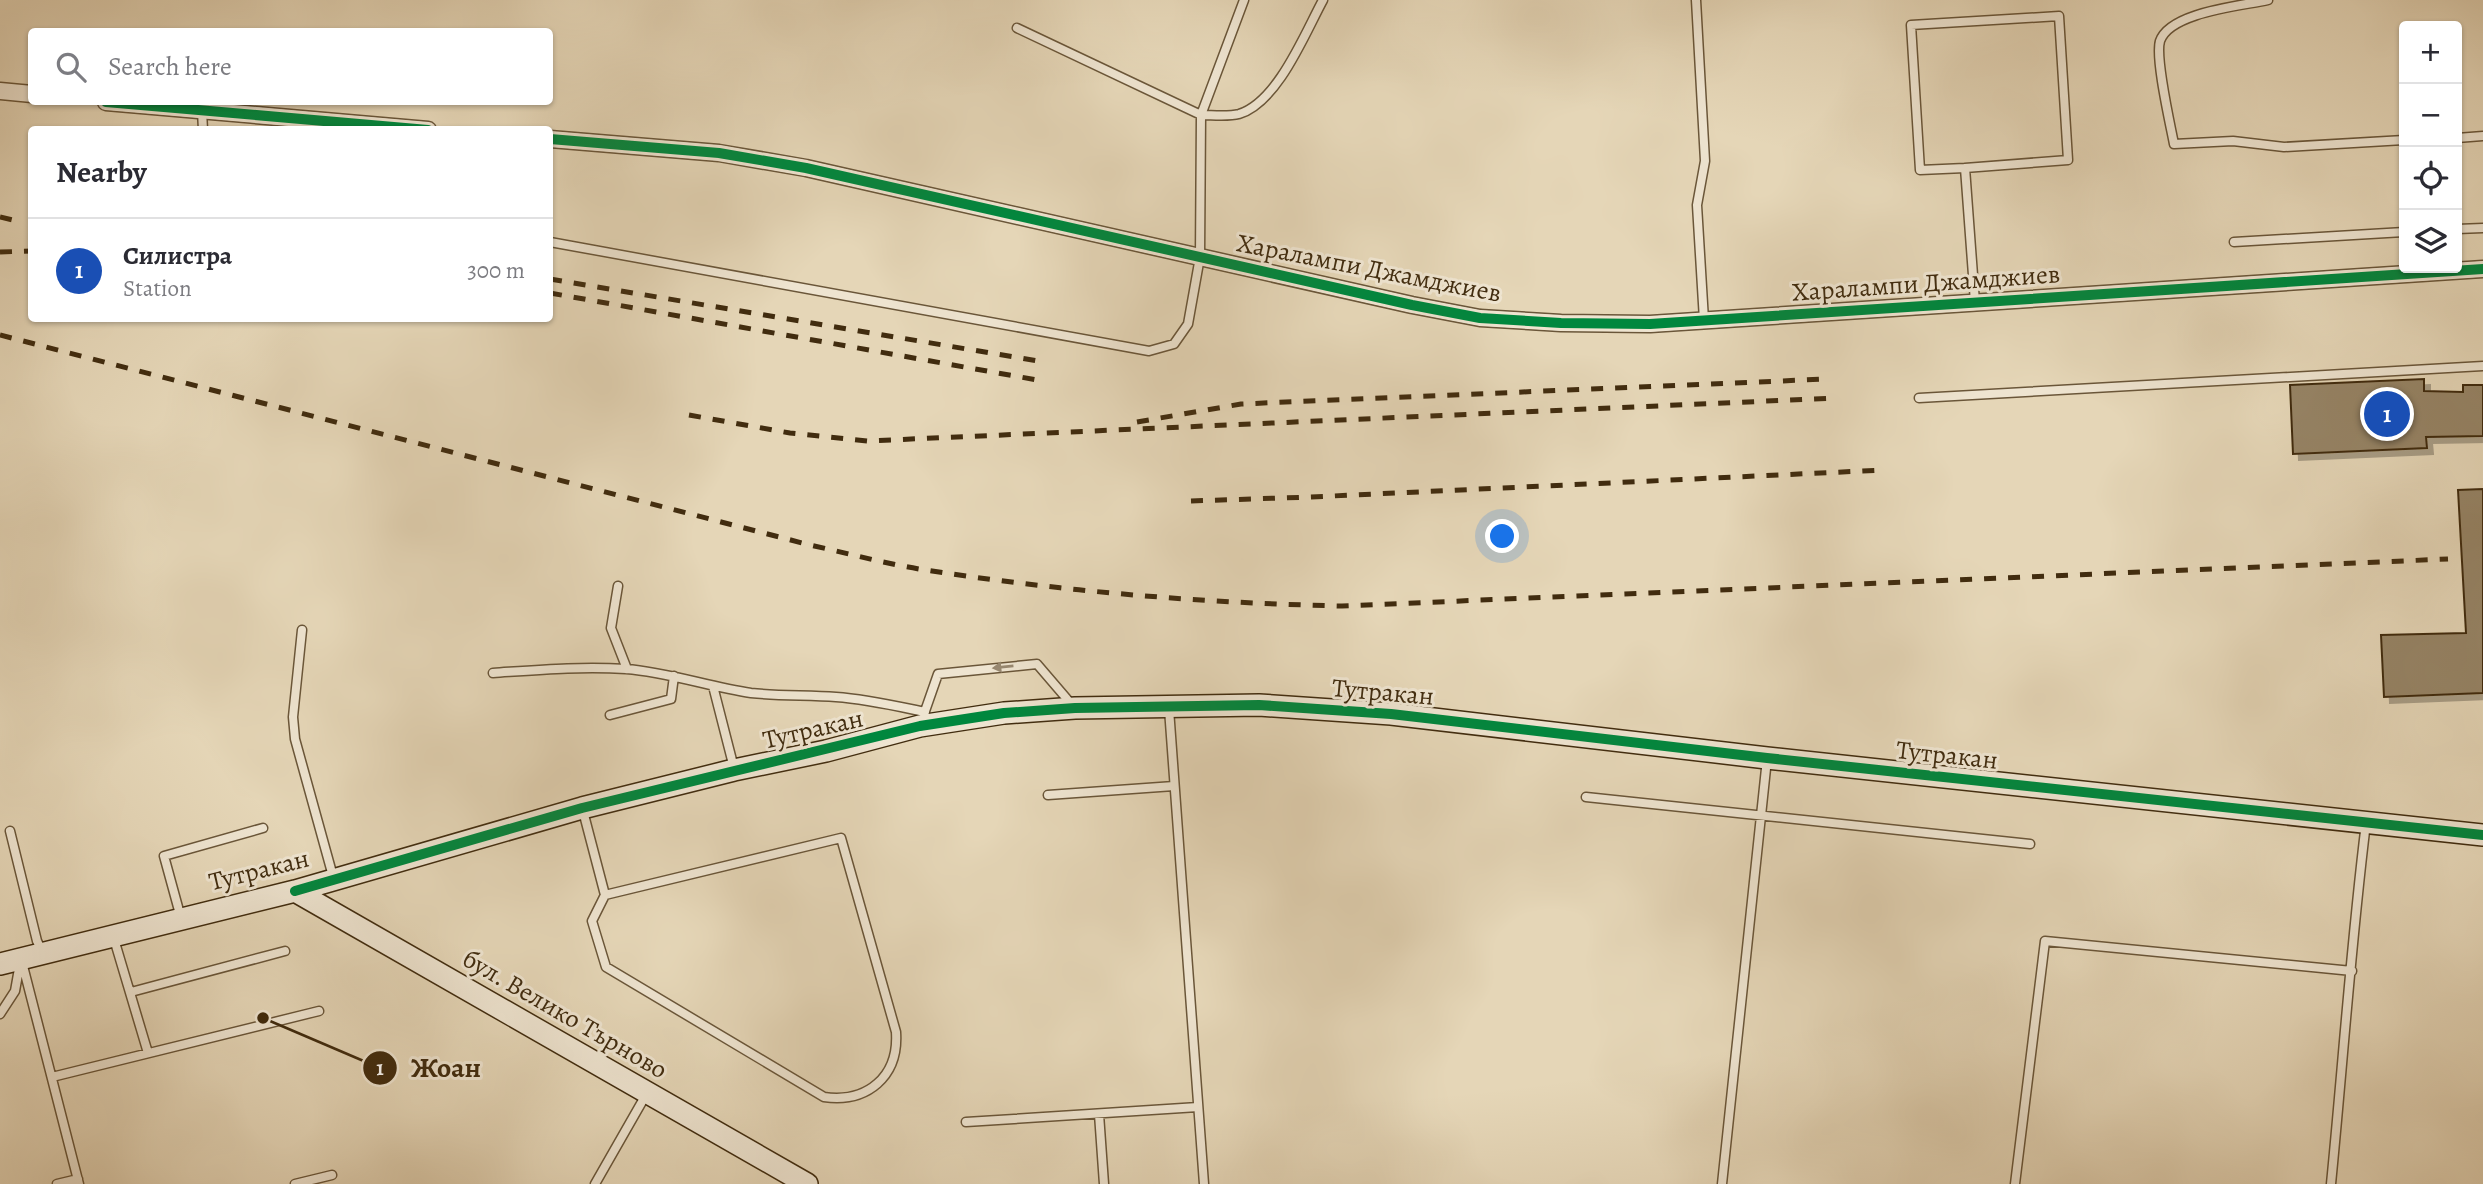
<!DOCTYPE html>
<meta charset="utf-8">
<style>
:root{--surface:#fff;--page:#f7f7f7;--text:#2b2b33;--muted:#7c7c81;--line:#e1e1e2;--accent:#8f2418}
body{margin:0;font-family:Alegreya,serif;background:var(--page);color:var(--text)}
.controls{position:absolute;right:21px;top:21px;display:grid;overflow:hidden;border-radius:7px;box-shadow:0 2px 5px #0004}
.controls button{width:63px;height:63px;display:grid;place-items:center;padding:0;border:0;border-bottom:2px solid var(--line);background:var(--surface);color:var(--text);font:35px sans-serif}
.you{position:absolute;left:1503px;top:537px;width:24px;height:24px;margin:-18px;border:5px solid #fff;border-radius:50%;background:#1a73e8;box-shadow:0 0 0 10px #1a73e833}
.badge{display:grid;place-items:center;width:46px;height:46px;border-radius:50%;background:var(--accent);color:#fff;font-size:23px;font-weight:700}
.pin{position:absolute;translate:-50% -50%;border:4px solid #fff;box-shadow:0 2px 7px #0006}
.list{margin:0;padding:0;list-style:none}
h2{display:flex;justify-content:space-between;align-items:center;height:91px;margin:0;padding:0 28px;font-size:30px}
h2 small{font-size:23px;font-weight:400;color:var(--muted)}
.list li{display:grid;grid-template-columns:46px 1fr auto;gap:21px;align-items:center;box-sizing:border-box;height:105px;padding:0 28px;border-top:2px solid var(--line)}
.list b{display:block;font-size:26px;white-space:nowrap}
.list p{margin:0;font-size:23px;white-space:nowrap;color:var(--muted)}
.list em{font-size:23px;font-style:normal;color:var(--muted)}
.icon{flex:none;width:38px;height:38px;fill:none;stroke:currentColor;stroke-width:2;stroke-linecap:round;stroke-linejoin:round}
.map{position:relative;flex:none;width:2483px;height:1184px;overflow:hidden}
.search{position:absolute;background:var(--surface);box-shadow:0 2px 5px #0004;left:28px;top:28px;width:525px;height:77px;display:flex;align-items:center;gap:18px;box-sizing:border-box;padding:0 24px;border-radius:7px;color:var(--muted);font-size:26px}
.panel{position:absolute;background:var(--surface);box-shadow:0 2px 5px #0004;left:28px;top:126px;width:525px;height:196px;border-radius:7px}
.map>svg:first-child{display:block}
.building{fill:#968466;stroke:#412c0f;stroke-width:2;filter:url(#shadow)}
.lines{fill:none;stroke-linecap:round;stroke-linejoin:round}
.lane-casing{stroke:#6a5639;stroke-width:11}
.street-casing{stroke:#6a5639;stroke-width:19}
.secondary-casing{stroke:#412c0f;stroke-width:24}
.lane{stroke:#eee4d0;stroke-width:8}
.street{stroke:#eee4d0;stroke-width:16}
.secondary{stroke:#eee4d0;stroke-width:21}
.rail{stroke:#412c0f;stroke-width:5;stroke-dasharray:12 12;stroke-linecap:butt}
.cycleway-casing{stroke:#eee4d0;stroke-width:15}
.cycleway{stroke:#00873e;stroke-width:10}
.oneway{fill:#988870}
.labels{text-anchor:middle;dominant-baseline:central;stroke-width:6;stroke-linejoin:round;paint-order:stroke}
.street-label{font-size:26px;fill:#412c0f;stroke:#eee4d0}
.leader{fill:none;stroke:#412c0f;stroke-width:2.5}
.callout-dot{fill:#412c0f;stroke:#eee4d0;stroke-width:2.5}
.mark-label{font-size:21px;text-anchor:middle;font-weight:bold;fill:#fff}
.callout-label{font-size:28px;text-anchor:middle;font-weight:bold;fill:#412c0f;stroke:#eee4d0;stroke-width:6;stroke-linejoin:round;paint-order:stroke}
</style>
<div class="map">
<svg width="2483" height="1184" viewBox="0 0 2483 1184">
<defs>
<filter id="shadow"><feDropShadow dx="6" dy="6" stdDeviation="0" flood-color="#0004"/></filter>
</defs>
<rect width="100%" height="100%" fill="#e5d6b7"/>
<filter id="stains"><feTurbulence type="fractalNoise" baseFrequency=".00286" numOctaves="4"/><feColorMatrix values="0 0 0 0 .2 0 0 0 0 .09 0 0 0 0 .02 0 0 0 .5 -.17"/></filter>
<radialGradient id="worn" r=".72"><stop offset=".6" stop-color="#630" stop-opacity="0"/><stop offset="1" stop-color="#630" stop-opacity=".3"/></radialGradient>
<path class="building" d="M 2424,379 L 2424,391 L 2463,392 L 2463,385 L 2483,385 L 2483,436 L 2426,437 L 2427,448 L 2293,454 L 2290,385 Z
M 2483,489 L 2483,693 L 2384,697 L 2381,635 L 2466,633 L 2458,490 Z"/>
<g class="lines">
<defs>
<path id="lane" d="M 1244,0 L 1201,115 C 1212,115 1228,117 1239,114 C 1278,102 1305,33 1323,0
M 1696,0 L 1705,161 L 1697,205 L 1704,320
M 2268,0 C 2241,6 2170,12 2160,41 C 2155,58 2170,123 2174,144 L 2233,141 L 2284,147 L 2404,140
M 202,111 L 203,130
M 2457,138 L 2483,136
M 1965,168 L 2068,160 L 2059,16 L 1911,25 L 1920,170 L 1965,168 L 1975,302
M 2457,229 L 2483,228
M 550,242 L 1149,351 L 1174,344 L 1188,324 L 1200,257 L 1201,115 L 1017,28
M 2234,242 L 2404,232
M 1919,398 L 2483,366
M 618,586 L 611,628 L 627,669
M 302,630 L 293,717 L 295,739 L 334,880
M 493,673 C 537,670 581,666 626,669 C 668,672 709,687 751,693 C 779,696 808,695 836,697 C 866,699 896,706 925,712
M 713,686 L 734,768
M 1169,709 L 1204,1184
M 924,714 L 938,674 L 1037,664 L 1073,706
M 610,715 L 671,699 L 674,676
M 1048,795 L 1174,786
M 1586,797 L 2030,844
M 583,811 L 605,895 L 841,838 L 896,1032 C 899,1077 867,1103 824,1097 L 606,967 L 592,921 L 605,895
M 10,831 L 37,941 L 43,953
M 181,918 L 164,856 L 263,828
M 114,939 L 148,1053
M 22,962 L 79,1184
M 131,992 L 285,951
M 0,1014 L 15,991 L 20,963
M 52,1077 L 319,1011
M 1099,1114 L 1104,1184
M 966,1122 L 1198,1107
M 57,1184 L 78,1179
M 295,1184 L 332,1175
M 595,1184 L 647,1093
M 1722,1184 L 1767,759
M 2015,1184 L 2045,941 L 2352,971
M 2331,1184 C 2343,1063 2351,943 2366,823"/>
<path id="street" d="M 0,91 L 32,94
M 106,102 L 428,130
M 550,139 L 719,153 L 806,168 L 1412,305 L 1480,318 L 1561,323 L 1650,324 L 2483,269"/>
<path id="secondary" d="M 295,891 L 807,1184
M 0,964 L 295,891 L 582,808 L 734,770 L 826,751 L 920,726 L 1004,713 L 1075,708 L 1259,705 L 1391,714 L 1767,758 L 2483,835"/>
</defs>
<use href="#lane" class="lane-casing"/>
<use href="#street" class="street-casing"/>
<use href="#secondary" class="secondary-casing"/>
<use href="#lane" class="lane"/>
<use href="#street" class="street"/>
<use href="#secondary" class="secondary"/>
<path class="rail" d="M 0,217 L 21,222
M 0,252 L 32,251
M 550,279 L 1044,362
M 550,293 L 1037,380
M 0,335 L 810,545 C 847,553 883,563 919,569 C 1059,591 1200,603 1342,606 L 2448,559
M 689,415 L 790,433 L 867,441 L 1836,398
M 1137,422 L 1241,404 L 1827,379
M 1191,501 L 1311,497 L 1884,470"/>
<defs>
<path id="cycleway" d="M 106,102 L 428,130
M 550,139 L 719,153 L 806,168 L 1412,305 L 1480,318 L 1561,323 L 1650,324 L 2483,269
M 295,891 L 582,808 L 920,726 L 1004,713 L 1075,708 L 1259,705 L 1391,714 L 1767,758 L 2483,835"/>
</defs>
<use href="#cycleway" class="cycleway-casing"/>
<use href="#cycleway" class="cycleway"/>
</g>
<defs><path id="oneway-solid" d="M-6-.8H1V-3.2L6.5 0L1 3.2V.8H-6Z" transform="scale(1.75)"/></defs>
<use class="oneway" href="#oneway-solid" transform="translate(1003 667) rotate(174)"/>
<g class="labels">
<g class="street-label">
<text transform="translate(1369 268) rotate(11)">Харалампи Джамджиев</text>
<text transform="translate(1926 283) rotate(-4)">Харалампи Джамджиев</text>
<text transform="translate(1383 692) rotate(5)">Тутракан</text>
<text transform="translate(813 729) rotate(-13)">Тутракан</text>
<text transform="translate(1947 755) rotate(6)">Тутракан</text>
<text transform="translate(259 870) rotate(-14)">Тутракан</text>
<text transform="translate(565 1014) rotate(30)">бул. Велико Търново</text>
</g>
</g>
<path class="leader" d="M263 1018L380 1068"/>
<g class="callout-dot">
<circle cx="263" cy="1018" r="7"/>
<circle cx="380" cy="1068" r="18"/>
</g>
<g class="mark-label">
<text x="380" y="1075">1</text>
</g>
<g class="callout-label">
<text x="446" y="1077">Жоан</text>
</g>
<rect width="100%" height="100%" filter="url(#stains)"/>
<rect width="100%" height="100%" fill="url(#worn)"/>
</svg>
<div class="controls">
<button>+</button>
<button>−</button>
<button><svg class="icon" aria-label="locate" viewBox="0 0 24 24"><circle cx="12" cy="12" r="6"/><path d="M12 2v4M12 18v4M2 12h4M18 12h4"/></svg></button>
<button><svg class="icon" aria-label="layers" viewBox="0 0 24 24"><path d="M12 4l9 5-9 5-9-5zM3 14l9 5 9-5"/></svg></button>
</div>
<div class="you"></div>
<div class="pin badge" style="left:2387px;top:414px;background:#1a4fb4">1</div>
<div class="search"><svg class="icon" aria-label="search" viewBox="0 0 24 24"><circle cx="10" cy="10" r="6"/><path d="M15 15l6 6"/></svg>Search here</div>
<section class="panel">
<h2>Nearby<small></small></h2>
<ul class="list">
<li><span class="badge" style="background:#1a4fb4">1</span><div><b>Силистра</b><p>Station</p></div><em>300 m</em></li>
</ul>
</section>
</div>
